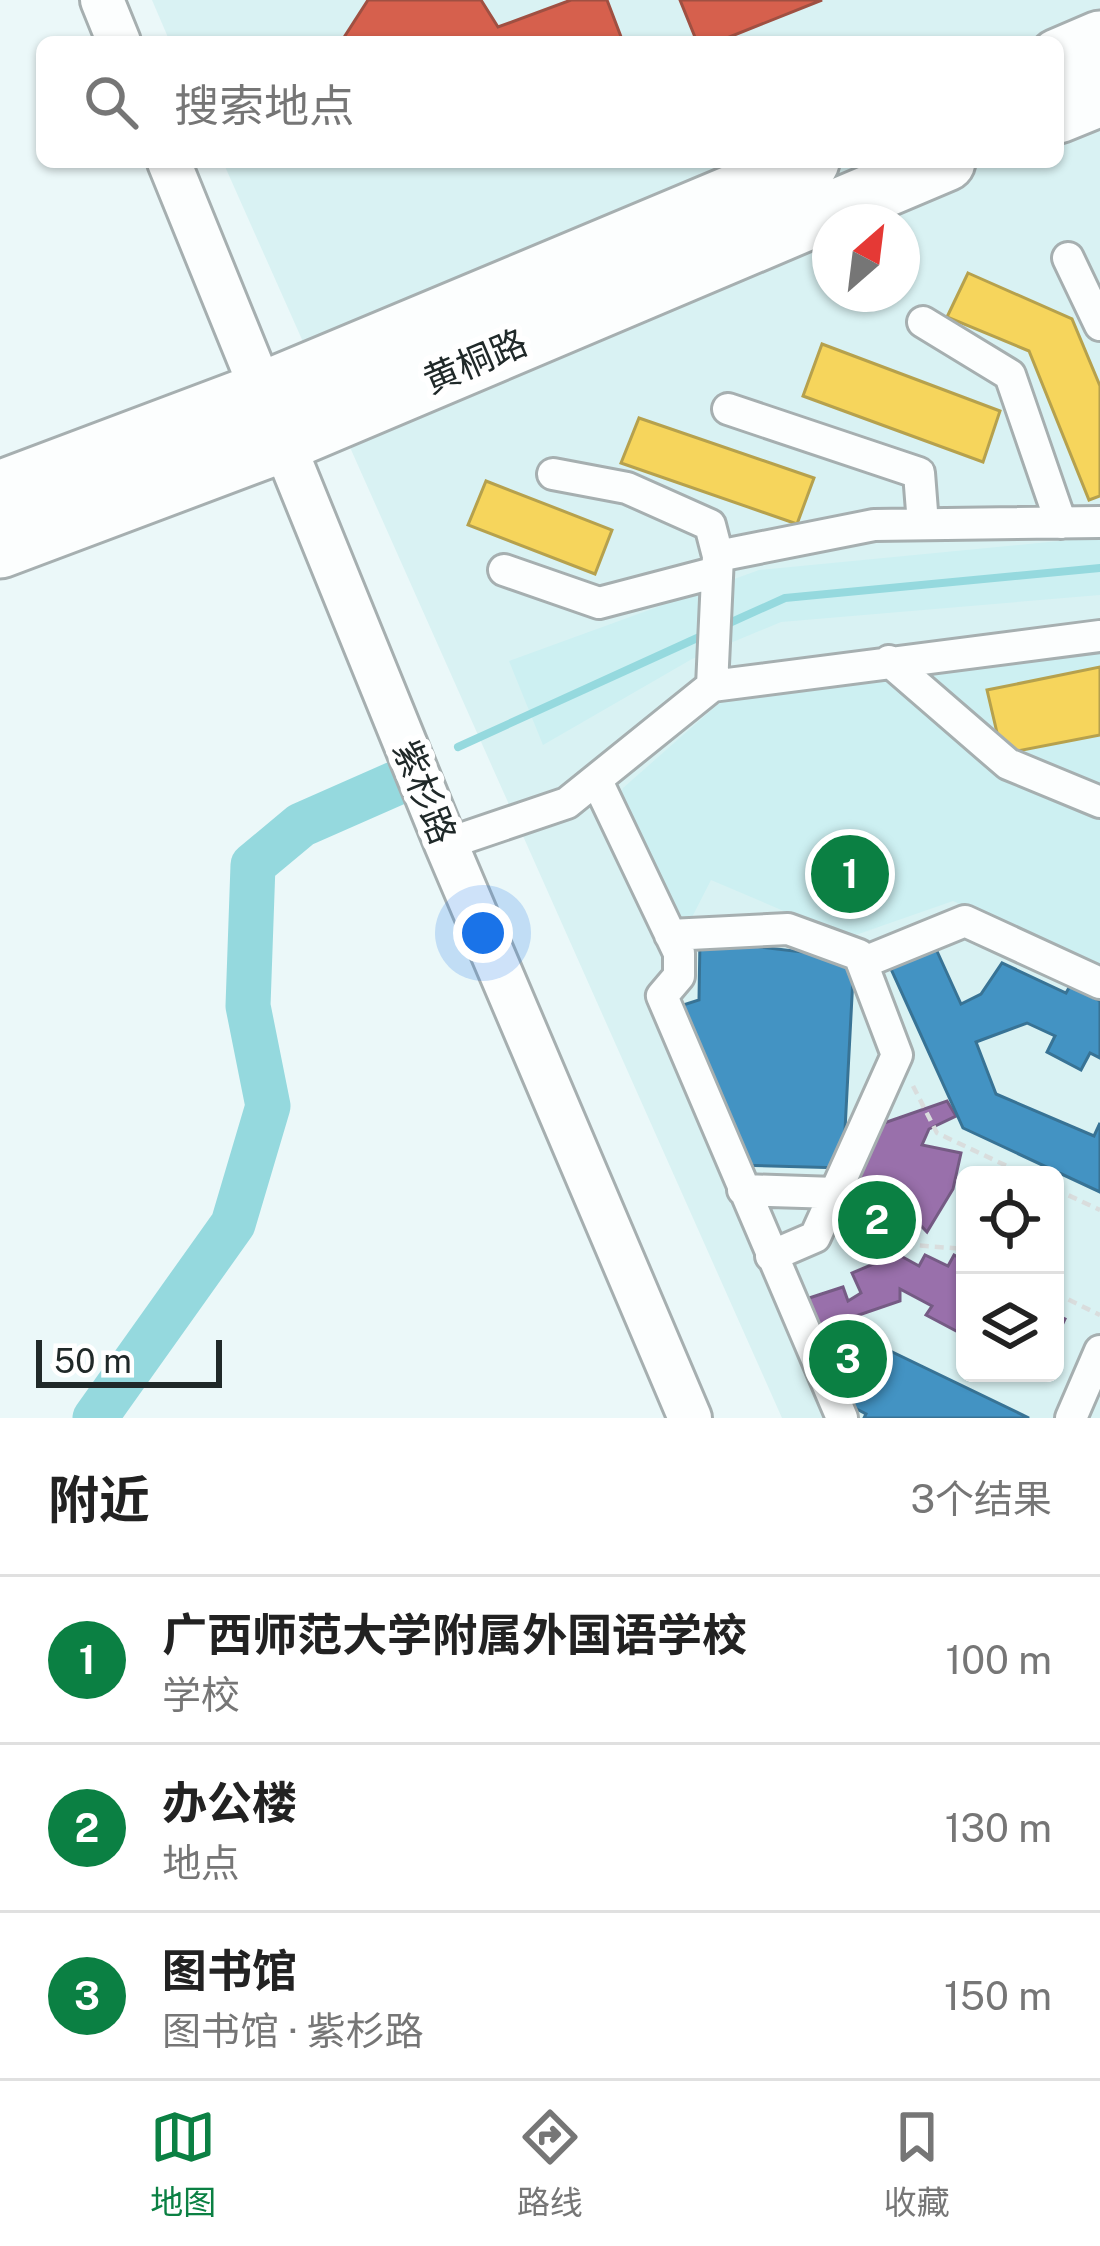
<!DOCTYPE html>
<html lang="zh">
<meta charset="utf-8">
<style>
:root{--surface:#fff;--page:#f6f6f6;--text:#222;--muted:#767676;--line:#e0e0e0;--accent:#0b8043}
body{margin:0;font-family:"Public Sans","Noto Sans SC",sans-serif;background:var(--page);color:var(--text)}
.controls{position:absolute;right:36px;bottom:36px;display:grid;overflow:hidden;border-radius:18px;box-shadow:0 3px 9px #0004}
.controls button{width:108px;height:108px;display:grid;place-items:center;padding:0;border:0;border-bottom:3px solid var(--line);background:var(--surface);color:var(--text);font:60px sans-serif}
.compass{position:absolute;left:812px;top:204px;width:108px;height:108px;border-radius:50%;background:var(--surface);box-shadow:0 3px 9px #0004;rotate:28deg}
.scale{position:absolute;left:36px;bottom:30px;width:186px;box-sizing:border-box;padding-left:12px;border:6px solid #202929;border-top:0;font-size:33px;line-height:42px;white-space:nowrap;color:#202929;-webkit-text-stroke:9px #fff;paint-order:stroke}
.you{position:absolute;left:483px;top:933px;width:42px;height:42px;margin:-30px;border:9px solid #fff;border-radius:50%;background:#1a73e8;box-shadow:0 0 0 18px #1a73e833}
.badge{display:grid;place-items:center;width:78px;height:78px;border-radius:50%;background:var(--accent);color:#fff;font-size:39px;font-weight:700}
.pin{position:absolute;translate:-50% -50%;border:6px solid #fff;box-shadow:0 3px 12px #0006}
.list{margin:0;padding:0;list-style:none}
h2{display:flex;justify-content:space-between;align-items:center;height:156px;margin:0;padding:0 48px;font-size:51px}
h2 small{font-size:39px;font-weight:400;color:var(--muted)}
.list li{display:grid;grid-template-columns:78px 1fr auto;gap:36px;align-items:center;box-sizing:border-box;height:168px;padding:0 48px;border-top:3px solid var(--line)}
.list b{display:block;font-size:45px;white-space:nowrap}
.list p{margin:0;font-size:39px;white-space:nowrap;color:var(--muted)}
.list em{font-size:39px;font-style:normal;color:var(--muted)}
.icon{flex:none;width:66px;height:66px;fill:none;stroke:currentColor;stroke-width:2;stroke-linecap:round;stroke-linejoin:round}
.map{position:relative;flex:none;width:1100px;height:1418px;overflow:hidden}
.search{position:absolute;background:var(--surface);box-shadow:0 3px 9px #0004;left:36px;right:36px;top:36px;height:132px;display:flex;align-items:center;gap:30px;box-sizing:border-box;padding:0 42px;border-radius:18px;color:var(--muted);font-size:45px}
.sheet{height:660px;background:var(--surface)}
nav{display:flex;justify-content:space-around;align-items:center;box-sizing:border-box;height:168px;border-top:3px solid var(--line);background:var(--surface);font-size:33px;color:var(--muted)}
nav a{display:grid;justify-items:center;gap:6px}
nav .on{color:var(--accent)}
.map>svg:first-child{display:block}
.built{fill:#d9f2f3;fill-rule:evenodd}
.green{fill:#cdf0f2}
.homes{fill:#f6d55c;stroke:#b6a14d;stroke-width:3}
.shops{fill:#d6604d;stroke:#9f5042;stroke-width:3}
.offices{fill:#9970ab;stroke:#755b84;stroke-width:3}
.schools{fill:#4393c3;stroke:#387395;stroke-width:3}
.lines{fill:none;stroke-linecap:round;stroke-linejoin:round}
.stream{stroke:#95d9de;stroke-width:8}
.river{stroke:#95d9de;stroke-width:45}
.street-casing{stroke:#a6afb0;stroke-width:36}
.secondary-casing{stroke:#a6afb0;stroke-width:48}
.highway-casing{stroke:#a6afb0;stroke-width:63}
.path{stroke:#d9dddd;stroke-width:4.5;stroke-dasharray:9 6;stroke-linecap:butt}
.street{stroke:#fcfefe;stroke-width:30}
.secondary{stroke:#fcfefe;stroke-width:42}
.highway{stroke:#fcfefe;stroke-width:57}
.labels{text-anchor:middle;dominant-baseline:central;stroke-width:12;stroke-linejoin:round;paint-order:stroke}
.street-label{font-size:36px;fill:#202929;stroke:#fff}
</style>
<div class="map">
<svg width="1100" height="1418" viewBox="0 0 1100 1418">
<rect width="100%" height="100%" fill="#ebf8f9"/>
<path class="built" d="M 152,0 L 1100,0 L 1100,1418 L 782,1418 L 223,162 L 1058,162 L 1058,42 L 170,42 ZM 830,222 L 902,222 L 902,294 L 830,294 ZM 965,1175 L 1055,1175 L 1055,1373 L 965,1373 Z"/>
<path class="green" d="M 1100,537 L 1100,595 L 781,622 L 692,659 L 543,745 L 509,661 L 759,570 Z
M 1100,636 L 1100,802 L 1008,764 L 889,661 Z
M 895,679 L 1100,807 L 1100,966 L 953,901 L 847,938 L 711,880 L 691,919 L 678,921 L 619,800 L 623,788 L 733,691 Z"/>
<path class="homes" d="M 968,273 L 1072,319 L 1100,386 L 1100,496 L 1089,500 L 1029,351 L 947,317 Z
M 822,344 L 1000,411 L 983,462 L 803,396 Z
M 639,418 L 814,478 L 797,524 L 621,463 Z
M 486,481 L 612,530 L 595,574 L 468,525 Z
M 1100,667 L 1100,735 L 1002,754 L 987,690 Z"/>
<path class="shops" d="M 368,0 L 481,0 L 498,27 L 571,0 L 607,0 L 623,42 L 341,42 Z
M 680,0 L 822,0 L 717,42 L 697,42 Z"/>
<path class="offices" d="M 947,1101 L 956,1116 L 929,1129 L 922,1145 L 961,1153 L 953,1189 L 927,1232 L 902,1206 L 889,1232 L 899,1255 L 919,1266 L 925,1255 L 948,1266 L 954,1255 L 965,1261 L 965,1323 L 960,1333 L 926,1315 L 932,1306 L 900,1289 L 900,1301 L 812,1331 L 800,1301 L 843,1287 L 848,1301 L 861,1293 L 852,1273 L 876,1263 L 850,1197 L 884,1123 Z
M 1055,1314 L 1065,1319 L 1055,1340 Z"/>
<path class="schools" d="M 700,938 L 759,938 L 760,947 L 854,958 L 843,1168 L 736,1165 L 674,1008 L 699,1000 Z
M 936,949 L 961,1004 L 981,994 L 1002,963 L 1066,993 L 1070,986 L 1100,1001 L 1100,1058 L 1090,1053 L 1081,1070 L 1047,1052 L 1055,1036 L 1027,1023 L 976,1042 L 996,1094 L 1094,1136 L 1100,1123 L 1100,1192 L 963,1128 L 891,969 Z
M 852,1317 L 878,1369 L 888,1350 L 1029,1418 L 864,1418 L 866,1414 L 851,1406 L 812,1331 Z"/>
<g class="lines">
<path class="stream" d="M 725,625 L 785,598 L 1100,568
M 458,747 L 706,634"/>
<path class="river" d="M 95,1418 L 233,1224 L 268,1106 L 248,1006 L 253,865 L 301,825 L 401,781"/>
<defs>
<path id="street" d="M 1068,258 L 1100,325
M 923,322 L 1010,375 L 1061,523
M 728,409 L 919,473 L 923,524
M 553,474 L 627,488 L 710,525 L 718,556
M 504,570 L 599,603 L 717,572
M 889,661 L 1008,764 L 1100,802
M 712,686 L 718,556 L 874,525 L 1100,522
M 597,781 L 679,953 L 679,976 L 662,996 L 842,1418
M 446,844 L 567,803 L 712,686 L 1100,636
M 670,935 L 788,929 L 859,955 L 897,1055 L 835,1193
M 862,963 L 965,921 L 1100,983
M 743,1190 L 835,1193 L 815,1237 L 771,1256
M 1071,1418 L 1100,1351"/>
<path id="secondary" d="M 102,0 L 119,42
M 169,162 L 446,844 L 690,1418"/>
<path id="highway" d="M 1058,58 L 1100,40
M 1058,114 L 1100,97
M 0,490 L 263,391 L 810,162
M 0,549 L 285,442 L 946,162"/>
</defs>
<use href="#street" class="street-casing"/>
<use href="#secondary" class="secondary-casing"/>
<use href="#highway" class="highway-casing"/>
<path class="path" d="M 913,1086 L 937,1133 L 1026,1175
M 1055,1189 L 1100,1210
M 845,1240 L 965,1249
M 1055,1293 L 1100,1315"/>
<use href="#street" class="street"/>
<use href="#secondary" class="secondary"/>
<use href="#highway" class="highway"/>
</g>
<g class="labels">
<g class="street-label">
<text transform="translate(475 361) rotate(-23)">黄桐路</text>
<text transform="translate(425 792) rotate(68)">紫杉路</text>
</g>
</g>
</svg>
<div class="controls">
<button><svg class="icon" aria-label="locate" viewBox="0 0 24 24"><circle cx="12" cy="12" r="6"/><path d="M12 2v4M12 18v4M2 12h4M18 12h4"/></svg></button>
<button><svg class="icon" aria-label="layers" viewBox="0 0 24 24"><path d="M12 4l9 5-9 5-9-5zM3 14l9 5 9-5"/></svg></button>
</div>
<svg class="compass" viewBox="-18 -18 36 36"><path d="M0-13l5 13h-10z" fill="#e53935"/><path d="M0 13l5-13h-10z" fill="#767676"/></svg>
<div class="scale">50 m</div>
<div class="you"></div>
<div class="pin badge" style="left:850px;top:874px">1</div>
<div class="pin badge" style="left:877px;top:1220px">2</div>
<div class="pin badge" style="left:848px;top:1359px">3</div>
<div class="search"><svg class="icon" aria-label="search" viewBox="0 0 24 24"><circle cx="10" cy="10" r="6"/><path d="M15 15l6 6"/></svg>搜索地点</div>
</div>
<section class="sheet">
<h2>附近<small>3个结果</small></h2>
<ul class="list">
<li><span class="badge">1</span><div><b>广西师范大学附属外国语学校</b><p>学校</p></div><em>100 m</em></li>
<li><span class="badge">2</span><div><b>办公楼</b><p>地点</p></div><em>130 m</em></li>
<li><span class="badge">3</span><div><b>图书馆</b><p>图书馆 · 紫杉路</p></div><em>150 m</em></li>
</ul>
</section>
<nav>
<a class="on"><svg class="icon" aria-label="map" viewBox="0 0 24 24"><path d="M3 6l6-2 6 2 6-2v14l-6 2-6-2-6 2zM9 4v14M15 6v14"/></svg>地图</a>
<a><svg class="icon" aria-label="directions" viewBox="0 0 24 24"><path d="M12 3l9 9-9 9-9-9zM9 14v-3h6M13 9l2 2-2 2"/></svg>路线</a>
<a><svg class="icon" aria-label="saved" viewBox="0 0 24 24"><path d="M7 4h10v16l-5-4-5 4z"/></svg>收藏</a>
</nav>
